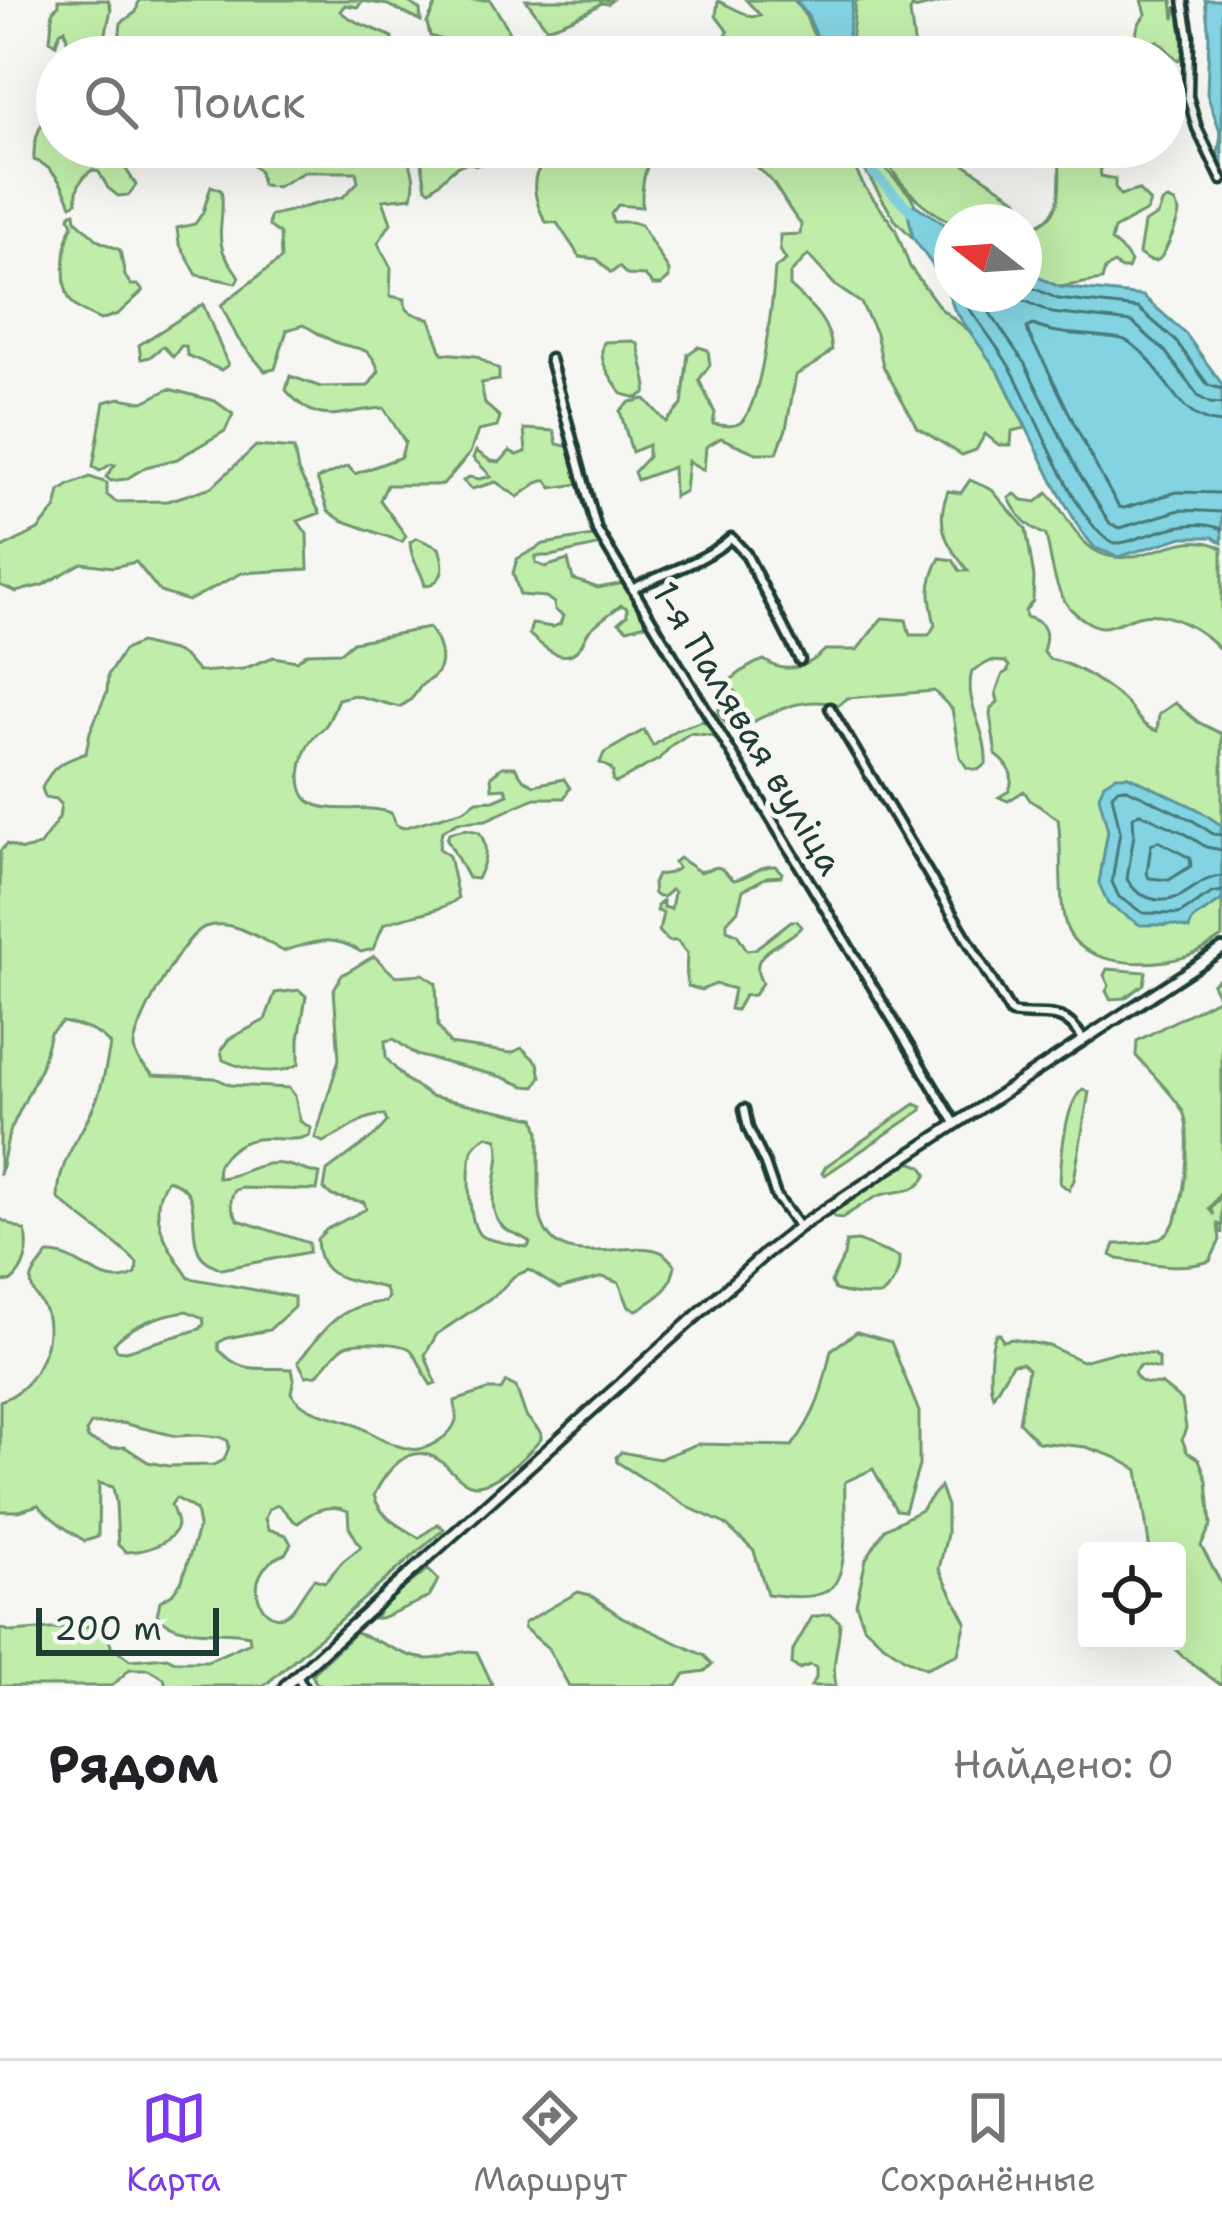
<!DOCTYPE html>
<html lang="ru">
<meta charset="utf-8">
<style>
:root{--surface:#fff;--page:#f2f2f2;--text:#202124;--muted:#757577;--line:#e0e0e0;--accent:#7c3aed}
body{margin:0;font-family:"Shantell Sans",sans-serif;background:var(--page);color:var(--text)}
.controls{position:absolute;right:36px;bottom:36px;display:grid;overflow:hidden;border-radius:12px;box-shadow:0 12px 48px #0002}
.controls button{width:108px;height:108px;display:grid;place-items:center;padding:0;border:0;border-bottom:3px solid var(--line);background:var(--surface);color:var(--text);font:60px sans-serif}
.compass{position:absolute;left:934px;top:204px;width:108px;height:108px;border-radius:50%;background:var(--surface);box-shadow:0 12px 48px #0002;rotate:287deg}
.scale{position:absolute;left:36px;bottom:30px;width:183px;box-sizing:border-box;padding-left:12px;border:6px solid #1f3d34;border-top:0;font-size:33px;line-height:42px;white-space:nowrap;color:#1f3d34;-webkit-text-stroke:9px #f6f6f2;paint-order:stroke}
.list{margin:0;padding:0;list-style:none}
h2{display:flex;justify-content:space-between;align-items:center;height:156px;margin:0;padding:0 48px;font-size:51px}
h2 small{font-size:39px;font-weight:400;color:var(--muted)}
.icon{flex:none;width:66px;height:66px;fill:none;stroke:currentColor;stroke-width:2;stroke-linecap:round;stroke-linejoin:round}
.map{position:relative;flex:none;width:1222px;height:1686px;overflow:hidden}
.search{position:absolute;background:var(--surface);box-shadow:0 12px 48px #0002;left:36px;right:36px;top:36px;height:132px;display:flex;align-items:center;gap:30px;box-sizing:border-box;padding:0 42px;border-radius:66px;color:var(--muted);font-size:45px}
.sheet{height:372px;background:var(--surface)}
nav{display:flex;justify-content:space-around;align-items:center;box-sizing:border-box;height:168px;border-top:3px solid var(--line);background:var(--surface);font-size:33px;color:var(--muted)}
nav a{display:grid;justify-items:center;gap:6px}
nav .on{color:var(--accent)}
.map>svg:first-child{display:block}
.green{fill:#c1edaa;stroke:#70956f;stroke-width:3;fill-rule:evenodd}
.water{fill:#84d3e2;stroke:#5c979c;stroke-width:3}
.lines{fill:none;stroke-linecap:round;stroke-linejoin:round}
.shore{stroke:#47797a;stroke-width:3}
.river{stroke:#84d3e2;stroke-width:10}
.street-casing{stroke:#1f3d34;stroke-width:15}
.secondary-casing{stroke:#1f3d34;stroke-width:16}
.street{stroke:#f6f6f2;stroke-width:6}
.secondary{stroke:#f6f6f2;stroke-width:8}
.labels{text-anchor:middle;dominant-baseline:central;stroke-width:10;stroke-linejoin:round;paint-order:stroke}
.street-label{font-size:36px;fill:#1f3d34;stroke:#f6f6f2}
</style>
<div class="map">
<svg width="1222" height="1686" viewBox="0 0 1222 1686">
<rect width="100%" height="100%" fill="#f6f6f2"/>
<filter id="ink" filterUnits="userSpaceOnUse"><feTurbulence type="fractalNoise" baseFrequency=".00833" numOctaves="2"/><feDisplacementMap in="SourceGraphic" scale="24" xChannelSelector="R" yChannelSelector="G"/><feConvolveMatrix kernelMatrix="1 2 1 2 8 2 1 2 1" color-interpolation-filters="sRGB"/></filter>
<g filter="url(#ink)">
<path class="green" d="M 58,0 L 108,0 L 111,9 L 101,57 L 70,57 L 65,29 L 60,32 L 56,44 L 50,40 L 53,10 L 59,5 Z
M 139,0 L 406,0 L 420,10 L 421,21 L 388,5 L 362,1 L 358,7 L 345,5 L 340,11 C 354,24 375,28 392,37 L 397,57 L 230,57 L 208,46 L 163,48 L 151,43 L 145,57 L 117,57 L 121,23 L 136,12 Z
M 438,0 L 490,0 L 506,25 L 518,57 L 460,57 L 461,54 L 445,48 L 440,39 L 430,36 L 427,23 Z
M 526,0 L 612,0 L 608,4 L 601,3 C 593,10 556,27 546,27 Z
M 746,0 L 794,0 L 806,17 L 823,57 L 721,57 L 719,53 L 728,32 L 716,16 L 718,1 L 752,17 L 760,15 Z
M 856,0 L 951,0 L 914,9 L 913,5 L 910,12 L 916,57 L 849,57 Z
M 1142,0 L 1172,0 L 1174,19 L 1176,8 L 1178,9 L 1184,50 L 1181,59 L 1178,60 L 1158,41 L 1145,44 L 1137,40 C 1135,28 1139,22 1146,14 Z
M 53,115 L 57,116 L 57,147 L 112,147 L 136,185 L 129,195 L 118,196 L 108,188 L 99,172 L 92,170 C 80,179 75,188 77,202 L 71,205 C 64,186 53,166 34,160 C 33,144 37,132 44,119 Z
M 233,147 L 365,147 L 366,152 L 374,147 L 397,147 C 412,163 417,176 412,197 L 383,200 L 391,223 L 378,243 L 391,268 L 390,296 L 405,299 C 403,314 418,315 430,319 L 442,353 L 476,356 L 499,370 L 499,380 L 481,383 L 485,404 L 500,417 L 497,427 L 478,431 L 470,453 L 443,485 L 387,485 L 380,500 L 406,536 L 402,542 L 341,520 L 328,511 L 317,479 L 348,466 L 355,474 L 401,457 L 405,442 L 384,408 C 341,410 320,430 286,390 L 290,376 L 321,387 L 368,386 L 379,371 C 370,346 362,350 340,344 C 328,340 315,331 303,325 L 287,330 L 275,369 L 265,371 L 238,339 L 221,305 L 281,259 L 280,234 L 269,226 L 270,216 L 343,197 L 358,182 L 356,172 L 304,172 L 277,187 L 262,185 L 259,171 Z
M 419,147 L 438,150 L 441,147 L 481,147 L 481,164 L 477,165 C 456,157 447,179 430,190 L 426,188 Z
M 558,147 L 701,147 L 693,155 C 650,131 641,173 642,207 L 618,205 L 611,214 L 613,222 L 632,222 L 641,225 L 669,271 L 669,278 L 661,285 L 653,285 L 645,276 L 627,275 L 619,267 L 611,273 L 597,259 L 580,257 L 557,223 L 546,222 C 538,209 530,186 538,171 C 542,163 553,155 558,147 Z
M 760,147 L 844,147 L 864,186 L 895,228 L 910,267 L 941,309 L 971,332 L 1001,376 L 1026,428 L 1012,431 L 1011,445 L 999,445 L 985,434 L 976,450 L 962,455 L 918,428 L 883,366 L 876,333 L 861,303 L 836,286 L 808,255 L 790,274 L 790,286 C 810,305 830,321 832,350 L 817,363 L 796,375 L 786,429 L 777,453 L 756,453 L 721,438 L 706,447 L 704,470 L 688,461 L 685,491 L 674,497 L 673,467 L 637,480 L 634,472 L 648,457 L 648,445 L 632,452 L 620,411 L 630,402 L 645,399 L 666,422 L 682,405 L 688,354 L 698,347 L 708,350 L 710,365 L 699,380 L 715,413 L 713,424 C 722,425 732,428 740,423 C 762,407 773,297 775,268 L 786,260 L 780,250 L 780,235 L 800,234 L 801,224 C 784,206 778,181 757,168 L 756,158 Z
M 851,147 L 876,147 L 883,166 L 911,196 L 915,205 L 907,208 L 913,238 L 895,220 Z
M 880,147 L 949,147 L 952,156 L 1017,199 L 1031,227 C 1068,218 1059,178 1059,147 L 1098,147 L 1101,176 L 1115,179 L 1115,187 L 1120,195 L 1138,190 L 1150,202 L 1147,211 L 1114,229 L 1111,241 L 1125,253 L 1131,262 L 1128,269 L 1121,269 L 1114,264 L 1105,269 L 1102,280 L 1060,287 L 1024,271 L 1024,222 L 952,223 C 922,208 892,179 880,147 Z
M 211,186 L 221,190 C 226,210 216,231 223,251 C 226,259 234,268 239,277 L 236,283 L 197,275 L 179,243 L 177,228 L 195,224 L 203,212 Z
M 1168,200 L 1175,203 C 1176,206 1178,209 1179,212 C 1179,219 1164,258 1158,260 C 1151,263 1145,258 1139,254 L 1144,223 L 1158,215 L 1162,203 Z
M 75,212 L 76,220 L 99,241 L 120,250 L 125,276 L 131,285 L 138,285 L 143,291 L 118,314 L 100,320 C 91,315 80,312 73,304 C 59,289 64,242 73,224 L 69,217 L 71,213 Z
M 203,304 L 228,365 L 221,370 L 187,355 L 186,346 L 181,346 L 173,357 L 163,346 L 150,357 L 141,359 L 139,345 Z
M 633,341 L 638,344 L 647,386 L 645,393 L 637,398 L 622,394 C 612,378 596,361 604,342 Z
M 169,389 L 215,401 L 233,414 L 225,431 L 177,459 L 146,467 L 126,479 L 111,481 L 106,477 L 115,465 L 111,464 L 100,471 L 93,467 L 104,402 L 120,398 L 143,402 Z
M 524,429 L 554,431 L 557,444 L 570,447 L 579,484 L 552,488 L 546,480 L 537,483 L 518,497 L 496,482 L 472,489 L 463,481 L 469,477 L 480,479 L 491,476 L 473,458 L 476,451 L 491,461 L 500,462 L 510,451 L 517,455 L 526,452 Z
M 256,446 L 294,449 L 298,471 L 320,513 L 298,521 L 307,534 L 308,569 L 242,573 L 188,601 L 160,592 L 136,562 L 113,567 L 82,563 L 43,585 L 16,592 L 0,585 L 0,549 L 38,530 L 56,508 L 60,491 L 69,485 L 90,477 L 107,483 L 107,495 L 116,502 L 168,501 L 212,487 Z
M 970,480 L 992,490 L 1026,529 L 1034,577 L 1033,601 L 1025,611 L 1026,617 C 1046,622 1049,632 1043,651 L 1049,659 C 1076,664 1099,681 1120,697 C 1135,708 1138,726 1157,731 L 1159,714 L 1175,703 L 1198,722 L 1222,734 L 1222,828 L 1197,809 L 1128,776 L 1108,831 L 1099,883 L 1163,926 L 1193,919 L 1222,900 L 1222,937 C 1214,942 1206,948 1198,952 C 1164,968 1087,970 1068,931 C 1057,908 1063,848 1058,819 L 1030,800 L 1024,791 L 1008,801 L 999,797 L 1009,791 C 1015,776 1009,764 996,755 L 990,714 L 991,708 L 998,702 L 996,692 L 1003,674 L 1008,671 L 1009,666 L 1005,662 L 991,661 L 972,671 C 963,704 988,729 986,764 L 978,770 L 967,768 L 960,757 L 952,709 L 934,691 L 847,698 L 839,705 C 800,694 766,715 733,732 L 718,713 L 719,709 L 730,705 L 738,696 L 733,688 L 718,693 L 719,688 C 735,678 745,666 764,660 C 785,675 808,668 825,650 L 857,650 L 882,618 L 906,620 L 910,635 L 929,635 L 935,625 C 929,598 926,584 940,558 L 953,560 L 960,571 L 968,571 C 947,544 934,526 948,491 L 961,493 Z
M 1048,493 C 1064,510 1076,540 1096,551 C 1136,575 1180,524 1222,548 L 1222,652 C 1204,630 1168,609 1138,616 C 1127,619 1113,627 1102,627 C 1092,627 1076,615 1069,607 C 1054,590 1051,557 1046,535 C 1028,528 1017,516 1009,498 L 1015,494 L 1023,500 L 1036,502 Z
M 593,536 L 600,540 L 602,545 L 551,556 L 536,556 L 536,563 L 545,567 L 568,560 L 573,579 L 598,588 L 625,583 L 650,623 L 627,629 L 619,622 L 627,615 L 627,608 L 621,605 C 611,613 599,621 590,630 C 585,635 584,642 580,647 C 564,668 541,645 529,634 L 532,624 L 553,627 L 560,624 L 563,616 L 555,610 L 554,603 L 546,597 L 520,595 L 513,573 L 517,559 L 544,544 Z
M 417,538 L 439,548 C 445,565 446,581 425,586 C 422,570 410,559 410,542 Z
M 429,628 C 438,640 447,661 435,675 C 431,680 424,682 420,687 C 413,698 411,701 399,707 L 354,695 L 338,699 C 334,707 332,717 326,725 C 323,730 317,733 313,738 C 300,753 291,796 316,805 C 337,813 366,804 391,813 L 396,825 L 403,828 L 464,810 L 477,801 L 494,800 L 508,794 L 505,788 L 492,789 L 491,776 L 502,767 L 515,767 L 523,779 L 534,785 L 564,779 L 570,788 L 564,798 L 535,798 L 486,820 L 458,822 L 442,831 L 439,848 L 449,856 L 458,898 C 443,912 406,915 384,924 L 373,949 L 361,952 C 330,933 315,942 283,951 C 261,939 232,918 205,927 C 184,934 137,1021 134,1045 C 133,1057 145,1067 153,1075 L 215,1078 L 231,1085 L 289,1088 L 295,1096 L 300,1121 L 311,1128 L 309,1136 C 281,1146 258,1127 229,1152 C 219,1161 216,1166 218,1178 C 235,1178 250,1167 268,1164 C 285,1161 303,1171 320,1174 L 317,1190 L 242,1188 L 235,1190 C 228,1202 231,1208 238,1220 L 309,1243 L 309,1252 L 222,1269 C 213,1265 201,1260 198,1250 C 187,1223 206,1190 167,1180 C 144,1215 169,1248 189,1278 L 294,1297 L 294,1307 L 269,1330 L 227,1338 L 218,1343 L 219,1350 C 244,1376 260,1366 292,1369 L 294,1379 L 291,1393 C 306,1414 326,1414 349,1422 C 367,1429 392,1447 410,1449 C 426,1452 452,1436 456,1420 C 457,1414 455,1407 455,1401 L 488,1390 L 501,1390 L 506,1382 L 516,1387 L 526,1416 L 541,1433 L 541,1439 C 528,1454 492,1491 470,1484 C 459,1481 449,1467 439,1460 C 409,1440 386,1471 374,1495 C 380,1518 400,1526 419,1538 L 438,1524 L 444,1529 L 264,1686 L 166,1686 L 164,1678 L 148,1669 L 130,1669 L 112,1686 L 0,1686 L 0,1628 L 12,1632 L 102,1625 L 108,1635 L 111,1646 L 130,1660 L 167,1657 L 175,1661 L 207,1661 L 250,1642 L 249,1635 C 220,1628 178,1639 157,1615 L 160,1601 L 172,1594 L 182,1580 L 199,1526 L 196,1510 L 176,1498 L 171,1505 C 173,1510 177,1520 177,1525 C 174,1544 142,1552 126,1552 L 118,1545 L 116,1503 L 113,1487 L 99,1483 L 98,1537 L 85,1541 C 68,1531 52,1519 38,1505 L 19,1511 L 0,1511 L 0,1401 C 33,1391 55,1346 46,1313 C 43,1301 28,1292 32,1278 C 34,1270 43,1261 48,1254 C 81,1252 102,1293 136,1274 L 137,1263 C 113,1238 84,1222 58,1198 C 59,1160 77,1143 92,1110 C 102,1090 106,1067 110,1045 C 100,1031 79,1025 62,1022 L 50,1033 L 41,1067 L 9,1133 L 0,1175 L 0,851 L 7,844 L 22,850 L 39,846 L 59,818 L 61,804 L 56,799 L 45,797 L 42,788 C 53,764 63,762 86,753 L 90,732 L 107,692 L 108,675 L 124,650 L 140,643 L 173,651 L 184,656 L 198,672 L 243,669 L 273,657 L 297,661 L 307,653 L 341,652 L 353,642 ZM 187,1311 L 203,1318 L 204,1324 L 200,1329 L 126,1351 L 117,1350 L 114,1344 C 129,1325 163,1314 187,1311 ZM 122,1423 L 176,1436 L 198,1435 L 220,1437 L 228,1441 L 229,1447 L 224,1460 L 213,1465 L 168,1466 L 148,1462 L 125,1447 L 111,1448 L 88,1439 L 86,1432 L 91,1424 ZM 278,1505 C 286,1510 289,1520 298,1523 C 313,1510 330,1503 348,1511 L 349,1527 L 361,1547 L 343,1561 L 325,1582 L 314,1579 C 306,1587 297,1606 290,1612 C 264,1634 234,1573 285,1554 L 291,1544 L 286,1535 L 268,1529 L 265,1518 L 269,1509 Z
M 702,721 L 715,727 L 716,736 L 690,733 L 672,745 L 659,759 L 616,783 L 612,780 L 613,772 L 610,768 L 600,763 L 604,753 L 644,730 L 653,746 L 676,730 Z
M 465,829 L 479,832 C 490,847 485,863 477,879 L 468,878 L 447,839 L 449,833 Z
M 679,858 L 700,872 C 726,863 716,867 734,880 C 750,877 759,865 775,866 L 782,873 L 781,876 L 767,877 L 743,890 L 738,910 L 727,922 L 727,930 L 737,934 L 747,950 L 755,949 L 791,921 L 797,921 L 801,927 C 784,947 744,950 762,983 L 754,995 L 744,996 L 736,1010 L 730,1009 L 734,989 L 716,984 L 701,990 L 688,986 L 686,978 L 687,953 L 677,941 L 668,941 L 659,931 L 663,913 L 657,911 L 657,906 L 663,901 L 663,907 L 671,909 L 674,892 L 671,890 L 663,897 L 658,897 L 654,894 L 653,884 L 657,875 L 670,873 L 678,868 L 674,862 Z
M 374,956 L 395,976 L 423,974 L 436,983 L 438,1026 L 450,1044 L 511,1053 L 522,1048 L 538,1063 L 541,1077 L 535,1087 L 524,1086 L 502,1077 L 416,1055 L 394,1039 L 385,1041 L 386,1058 L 405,1079 L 430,1096 L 535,1118 L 539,1132 C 540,1153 537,1201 541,1219 C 557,1276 625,1237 661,1252 C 664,1253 673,1263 675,1265 C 671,1290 658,1298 637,1310 L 629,1307 L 619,1283 L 603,1277 L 559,1289 L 529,1270 L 514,1276 L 498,1293 L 437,1334 L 425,1355 L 436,1383 L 431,1385 C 423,1374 420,1360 411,1350 C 405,1343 355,1340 345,1346 C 335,1352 325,1367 317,1375 L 306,1376 L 298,1362 C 325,1328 340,1304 385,1302 L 388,1297 L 384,1288 C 351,1278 318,1283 317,1239 L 327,1229 L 366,1209 L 364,1202 L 332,1196 L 324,1189 L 327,1171 L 374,1136 L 387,1122 L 384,1115 C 359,1116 345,1134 323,1142 L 315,1138 L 339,1059 L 334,989 L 342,975 ZM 487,1136 L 497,1139 C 506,1165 479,1206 504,1228 C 513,1235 522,1234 530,1243 L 528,1247 C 522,1247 485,1239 481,1236 C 468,1225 466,1165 473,1149 C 476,1144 482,1139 487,1136 Z
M 1107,969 L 1146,972 L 1144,984 L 1125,998 L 1110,999 L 1106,991 L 1109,986 L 1104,975 Z
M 1222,976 L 1222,1191 L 1209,1209 L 1214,1215 L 1211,1209 L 1222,1195 L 1222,1234 L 1222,1226 L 1218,1224 L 1220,1240 L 1210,1261 C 1180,1271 1149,1263 1118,1259 L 1111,1255 L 1115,1244 C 1132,1243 1155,1245 1168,1232 C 1185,1215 1192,1136 1184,1114 C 1180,1101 1147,1068 1136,1056 L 1137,1041 L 1219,998 L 1212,984 Z
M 299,990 L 306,996 L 299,1039 L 299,1064 C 277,1077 245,1070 223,1060 L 221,1050 L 229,1039 L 265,1020 L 275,993 Z
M 1083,1089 L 1089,1092 L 1074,1180 L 1069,1190 L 1060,1183 C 1061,1158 1064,1105 1083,1089 Z
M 915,1104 L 922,1107 L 922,1110 L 825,1175 L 822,1173 L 826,1166 Z
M 910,1162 L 921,1166 L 927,1174 C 916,1197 895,1188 876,1197 C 864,1203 853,1211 842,1218 L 834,1217 L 833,1211 Z
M 0,1219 L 25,1231 C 31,1248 25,1271 10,1282 L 0,1281 Z
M 858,1241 L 899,1257 C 900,1273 893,1285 882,1295 C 865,1296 851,1295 835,1290 L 831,1282 L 844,1256 L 846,1242 Z
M 857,1332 L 891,1342 L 919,1412 L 919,1466 L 905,1511 L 896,1510 L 873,1469 L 845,1482 C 843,1509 853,1580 825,1592 C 808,1600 784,1596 767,1594 L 754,1551 L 725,1524 L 690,1508 L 617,1462 L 616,1457 L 621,1452 L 659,1459 L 697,1444 L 792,1446 C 818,1412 822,1391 831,1350 Z
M 996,1334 L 1000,1334 L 1003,1341 L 1012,1339 L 1049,1346 L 1082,1361 L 1116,1352 L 1153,1354 L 1159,1359 L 1159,1369 L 1140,1365 L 1134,1372 C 1138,1384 1149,1385 1161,1384 L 1182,1401 L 1186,1428 L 1182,1439 L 1187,1452 L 1199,1459 L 1207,1481 L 1211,1525 L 1201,1546 L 1222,1585 L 1222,1686 L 1182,1656 L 1167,1641 L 1177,1641 L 1177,1551 L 1150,1551 L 1138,1470 L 1115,1457 L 1086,1447 L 1038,1442 L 1019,1422 L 1028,1369 L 1022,1363 L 1012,1364 L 993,1396 C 988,1385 990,1344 996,1334 Z
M 940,1487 L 947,1506 L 947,1534 L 939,1569 L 966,1622 L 958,1654 L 926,1668 L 905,1659 L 881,1642 L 864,1626 L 856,1604 L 866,1559 L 885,1529 L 921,1510 Z
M 428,1569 L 438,1580 L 429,1597 L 381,1618 L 374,1618 L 385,1603 Z
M 578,1592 L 590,1595 L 622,1617 L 705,1656 L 712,1664 L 705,1671 L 685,1674 L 677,1686 L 569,1686 L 548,1648 L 524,1628 L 524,1623 Z
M 830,1614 L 840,1622 C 839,1647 831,1660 836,1686 L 811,1686 L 816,1678 L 816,1667 L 810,1665 L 799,1669 L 792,1664 L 793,1650 L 812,1617 Z
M 355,1633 C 380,1639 402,1658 429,1659 C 447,1659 459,1648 477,1652 L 493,1686 L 325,1686 L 316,1683 L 312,1675 L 316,1670 Z"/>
<path class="water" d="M 796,0 L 853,0 L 845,57 L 826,57 L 808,16 Z
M 1205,0 L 1222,0 L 1222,164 L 1217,159 L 1221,134 L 1207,94 L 1209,35 Z
M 915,205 L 952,229 L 952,294 L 1024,294 L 1024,271 L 1060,287 L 1143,296 L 1185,333 L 1222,384 L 1222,543 L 1213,537 L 1183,537 L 1118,557 L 1095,548 L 1081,531 L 1053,482 L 1001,376 L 954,309 L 944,281 L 913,238 L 907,208 Z
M 1116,776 L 1128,776 L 1197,809 L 1221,825 L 1222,900 L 1193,919 L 1189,929 L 1173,925 L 1140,925 L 1108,904 L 1099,883 L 1108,831 L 1099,796 L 1104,783 Z"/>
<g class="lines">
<path class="shore" d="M 1024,284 L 1058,299 L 1138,308 L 1176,341 L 1208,385 L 1222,389
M 961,294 L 965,303 C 981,325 999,348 1012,371 C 1031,404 1082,537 1115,543 C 1123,544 1133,540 1141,537 C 1167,529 1196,518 1222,529
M 977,294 L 1025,364 L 1077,470 L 1110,524 L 1120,528 L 1180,510 L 1222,512
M 1010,294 L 1052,313 L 1132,322 L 1165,351 L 1199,397 L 1210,403 L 1222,404
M 1222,423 C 1171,421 1166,361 1125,340 C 1118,337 1106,337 1097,336 C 1075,334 1054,334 1033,325 L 1027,328 C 1030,342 1042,356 1048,370 C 1071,416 1092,463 1119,507 L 1124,508 L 1177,492 L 1222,493
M 1222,835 L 1213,834 L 1192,820 L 1125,788 L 1118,789 L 1112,795 L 1120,831 L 1112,882 L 1119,897 L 1143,913 L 1179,914 L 1212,893 L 1222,891
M 1158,841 L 1190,858 L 1191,866 L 1169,880 L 1149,878 L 1147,873 L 1151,845 Z
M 1222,850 L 1206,847 L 1184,833 L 1140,813 L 1133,817 L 1134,834 L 1127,879 C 1136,897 1159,905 1178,897 C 1194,890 1203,877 1222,876"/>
<path class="river" d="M 863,147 L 873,173 L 915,215"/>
<defs>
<path id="street" d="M 1183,0 L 1189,36 L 1188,96 L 1197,128 L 1222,180
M 550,359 L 597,530 L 955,1123
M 634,588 C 667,572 704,562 731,538 L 746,554 L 800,660
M 830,708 L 1011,1013 C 1043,1019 1061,1004 1083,1039
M 744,1109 L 748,1128 L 765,1164 L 776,1196 L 799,1227
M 297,1675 L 303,1686"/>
<path id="secondary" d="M 285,1686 L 766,1253 L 799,1227 L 1222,949"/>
</defs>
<use href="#street" class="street-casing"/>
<use href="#secondary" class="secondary-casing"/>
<use href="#street" class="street"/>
<use href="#secondary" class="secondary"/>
</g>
</g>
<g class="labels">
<g class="street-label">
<text transform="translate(748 728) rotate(59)">1-я Палявая вуліца</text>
</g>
</g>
</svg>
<div class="controls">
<button><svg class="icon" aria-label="locate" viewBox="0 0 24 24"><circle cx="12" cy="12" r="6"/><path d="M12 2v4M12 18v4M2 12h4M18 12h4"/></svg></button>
</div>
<svg class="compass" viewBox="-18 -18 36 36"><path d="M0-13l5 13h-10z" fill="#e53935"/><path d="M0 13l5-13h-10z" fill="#757577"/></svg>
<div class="scale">200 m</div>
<div class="search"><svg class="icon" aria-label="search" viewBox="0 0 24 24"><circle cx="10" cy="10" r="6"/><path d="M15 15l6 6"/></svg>Поиск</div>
</div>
<section class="sheet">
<h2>Рядом<small>Найдено: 0</small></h2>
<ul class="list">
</ul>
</section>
<nav>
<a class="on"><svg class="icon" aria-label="map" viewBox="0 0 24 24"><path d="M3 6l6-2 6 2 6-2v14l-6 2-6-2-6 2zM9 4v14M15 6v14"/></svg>Карта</a>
<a><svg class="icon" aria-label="directions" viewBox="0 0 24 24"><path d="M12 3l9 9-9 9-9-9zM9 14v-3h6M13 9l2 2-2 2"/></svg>Маршрут</a>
<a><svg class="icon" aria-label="saved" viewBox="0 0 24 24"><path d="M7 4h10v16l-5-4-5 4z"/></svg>Сохранённые</a>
</nav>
